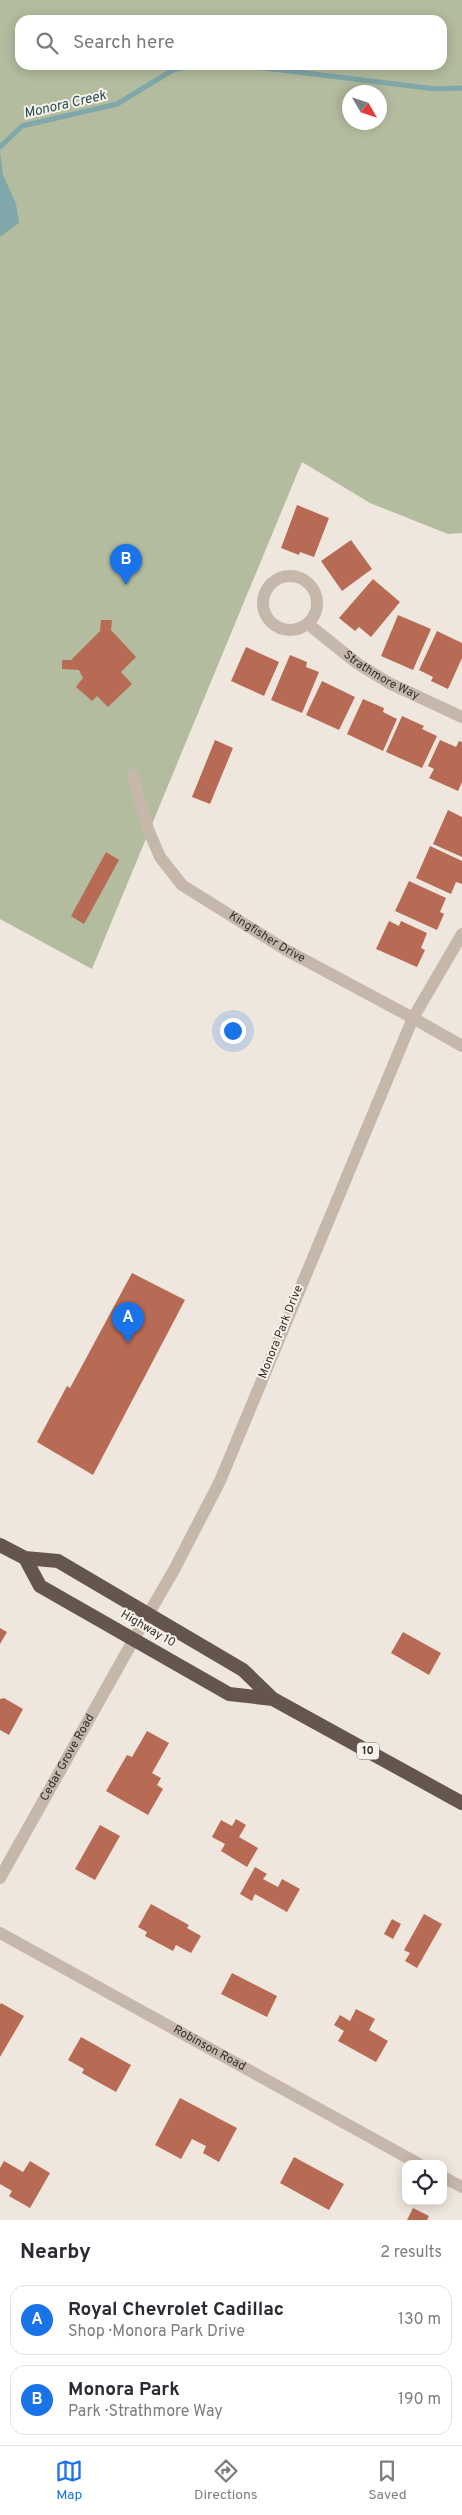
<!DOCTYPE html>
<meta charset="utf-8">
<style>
:root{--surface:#fff;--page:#f7f7f7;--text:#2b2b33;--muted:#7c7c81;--line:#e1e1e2;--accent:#1a73e8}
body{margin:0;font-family:Overpass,sans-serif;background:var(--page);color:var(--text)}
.controls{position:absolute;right:15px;bottom:15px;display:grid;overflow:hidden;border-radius:10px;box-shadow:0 2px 12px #0003}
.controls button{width:45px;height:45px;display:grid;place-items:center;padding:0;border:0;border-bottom:1px solid var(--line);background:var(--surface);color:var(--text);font:25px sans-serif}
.compass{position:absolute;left:342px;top:85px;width:45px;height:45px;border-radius:50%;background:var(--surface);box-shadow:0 2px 12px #0003;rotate:129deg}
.you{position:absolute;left:232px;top:1030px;width:18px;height:18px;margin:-12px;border:4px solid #fff;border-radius:50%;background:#1a73e8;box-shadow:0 0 0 8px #1a73e833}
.badge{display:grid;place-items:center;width:32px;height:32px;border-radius:50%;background:var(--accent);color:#fff;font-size:16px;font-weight:700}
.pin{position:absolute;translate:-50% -41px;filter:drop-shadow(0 1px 2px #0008)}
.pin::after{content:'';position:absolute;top:26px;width:18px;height:15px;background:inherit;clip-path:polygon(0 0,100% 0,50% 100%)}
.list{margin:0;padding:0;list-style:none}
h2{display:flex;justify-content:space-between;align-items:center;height:65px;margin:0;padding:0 20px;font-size:21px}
h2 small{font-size:16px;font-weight:400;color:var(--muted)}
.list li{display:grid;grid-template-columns:32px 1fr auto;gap:15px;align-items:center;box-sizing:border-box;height:70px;margin:0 10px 10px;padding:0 10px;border:1px solid var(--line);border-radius:15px}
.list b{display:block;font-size:19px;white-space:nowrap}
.list p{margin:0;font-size:16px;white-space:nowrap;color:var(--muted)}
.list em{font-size:16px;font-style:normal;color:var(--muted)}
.icon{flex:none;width:28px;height:28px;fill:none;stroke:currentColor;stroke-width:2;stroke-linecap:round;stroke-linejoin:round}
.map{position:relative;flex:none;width:462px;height:2220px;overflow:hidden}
.search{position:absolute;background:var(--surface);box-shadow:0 2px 12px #0003;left:15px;right:15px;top:15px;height:55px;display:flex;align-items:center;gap:12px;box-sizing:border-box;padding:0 18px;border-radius:15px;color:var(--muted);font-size:19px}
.sheet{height:225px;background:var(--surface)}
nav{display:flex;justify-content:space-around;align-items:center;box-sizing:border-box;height:70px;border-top:1px solid var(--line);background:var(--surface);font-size:14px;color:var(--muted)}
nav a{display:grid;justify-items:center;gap:2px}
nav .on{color:var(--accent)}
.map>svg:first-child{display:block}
.green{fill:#b3bc9f;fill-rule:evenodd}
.water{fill:#80a7a9}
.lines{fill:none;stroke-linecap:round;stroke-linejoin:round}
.stream{stroke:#80a7a9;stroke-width:5}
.building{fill:#b76b54}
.minor{stroke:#c6b7ab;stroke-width:12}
.tertiary{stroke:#c6b7ab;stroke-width:12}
.trunk{stroke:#64564e;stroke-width:14}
.labels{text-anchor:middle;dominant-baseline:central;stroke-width:4;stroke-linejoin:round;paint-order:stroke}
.shield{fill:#f7f1e9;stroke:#6e6863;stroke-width:1}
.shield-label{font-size:11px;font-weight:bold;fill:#342d29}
.street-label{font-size:12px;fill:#342d29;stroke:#f7f1e9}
.water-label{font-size:14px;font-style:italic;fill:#244e51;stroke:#f7f1e9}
</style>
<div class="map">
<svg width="462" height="2220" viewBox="0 0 462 2220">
<rect width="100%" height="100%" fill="#efe7de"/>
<path class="green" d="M 0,0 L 462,0 L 462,533 L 448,534 L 370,503 L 302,462 L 92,969 L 0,919 ZM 20,20 L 442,20 L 442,65 L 20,65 ZM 350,92 L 380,92 L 380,122 L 350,122 Z"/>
<path class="water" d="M 0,150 L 3,175 L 16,204 L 19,223 L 0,237 Z"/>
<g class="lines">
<path class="stream" d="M 240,65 L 436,89 L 462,88
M 0,147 L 22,126 L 117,104 L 173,70 L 193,65"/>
</g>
<path class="building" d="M 297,505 L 329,518 L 314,557 L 300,552 L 299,555 L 281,548 Z
M 351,540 L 372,569 L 342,591 L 321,561 Z
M 373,579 L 400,602 L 371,637 L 359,627 L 355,631 L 339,618 Z
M 398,615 L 431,629 L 413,670 L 381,656 Z
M 101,620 L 112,620 L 111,630 L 136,657 L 121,672 L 132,684 L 108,707 L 97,696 L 92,701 L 76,687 L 83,678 L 79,670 L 62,669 L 62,660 L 71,660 L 100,631 Z
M 437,631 L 462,643 L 462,658 L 448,689 L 431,681 L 433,677 L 419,670 Z
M 246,647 L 279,662 L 264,696 L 231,681 Z
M 290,655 L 307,662 L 306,667 L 319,672 L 302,713 L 271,700 Z
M 322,681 L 355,697 L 339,730 L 306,715 Z
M 363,699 L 384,708 L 383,712 L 397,719 L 383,751 L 347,734 Z
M 402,716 L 424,726 L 422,729 L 437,736 L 422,768 L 386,752 Z
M 215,740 L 233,748 L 210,804 L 192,797 Z
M 440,740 L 456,747 L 459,741 L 462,742 L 462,782 L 458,791 L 429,778 L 434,769 L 428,766 Z
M 448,810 L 462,817 L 462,857 L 433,844 Z
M 430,846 L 462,861 L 462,884 L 456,882 L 451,894 L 416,878 Z
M 106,852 L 119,860 L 84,924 L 71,916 Z
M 409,881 L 446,898 L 440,912 L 444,914 L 437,930 L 395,911 Z
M 389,921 L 399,926 L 401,921 L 427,933 L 421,948 L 425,950 L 417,967 L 376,949 Z
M 132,1273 L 185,1300 L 93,1475 L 37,1442 L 67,1386 L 70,1388 Z
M 0,1628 L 7,1632 L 0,1644 Z
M 403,1632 L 441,1653 L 429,1675 L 391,1653 Z
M 4,1698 L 23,1709 L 9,1735 L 0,1730 L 0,1699 Z
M 147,1731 L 169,1743 L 152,1773 L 161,1778 L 157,1785 L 163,1789 L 148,1815 L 106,1791 L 127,1755 L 132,1757 Z
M 236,1819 L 246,1825 L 239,1837 L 258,1848 L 247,1867 L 221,1851 L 225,1844 L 212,1837 L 221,1820 L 232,1826 Z
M 100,1825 L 120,1836 L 95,1880 L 75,1869 Z
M 255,1867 L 267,1874 L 263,1879 L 278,1887 L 282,1879 L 300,1889 L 287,1912 L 255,1894 L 252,1901 L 240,1894 Z
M 151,1904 L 189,1925 L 187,1928 L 201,1936 L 191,1953 L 176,1945 L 173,1951 L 145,1936 L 147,1932 L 138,1927 Z
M 424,1914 L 442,1924 L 417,1968 L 405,1961 L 410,1953 L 404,1950 Z
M 392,1919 L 401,1924 L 393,1939 L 384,1934 Z
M 232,1973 L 277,1996 L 267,2017 L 221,1994 Z
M 1,2003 L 24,2016 L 0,2057 L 0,2005 Z
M 356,2009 L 375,2019 L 369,2030 L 388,2041 L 376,2062 L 338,2041 L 344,2031 L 334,2025 L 340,2015 L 350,2021 Z
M 81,2037 L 131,2065 L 116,2092 L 82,2073 L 84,2069 L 68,2060 Z
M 180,2098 L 237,2128 L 219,2162 L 203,2153 L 206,2146 L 192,2139 L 181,2159 L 155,2145 Z
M 294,2157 L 344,2184 L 329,2210 L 280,2183 Z
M 4,2161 L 23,2172 L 30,2161 L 50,2173 L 30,2208 L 9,2196 L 12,2191 L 0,2184 L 0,2168 Z
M 413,2208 L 429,2216 L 427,2220 L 407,2220 Z"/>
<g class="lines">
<g class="minor">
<circle cx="290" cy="603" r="27"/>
<path id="s1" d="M 308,624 L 358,664 L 389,683 L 462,717"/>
<path d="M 462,934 L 413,1018 L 462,1046"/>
<path id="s2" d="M 0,1878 L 134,1639"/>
<path id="s3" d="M 0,1933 L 419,2164"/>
<path d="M 443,2177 L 462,2187"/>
</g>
<path class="tertiary" id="s4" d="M 133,775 L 148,829 L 160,857 L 182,885 L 286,950 L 413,1018 L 220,1481 L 174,1570 L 134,1639"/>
<path class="trunk" d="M 0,1545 L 25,1558 L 58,1561 L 243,1670 L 273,1699 L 462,1803
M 25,1558 L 40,1586 L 229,1694 L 273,1699"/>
</g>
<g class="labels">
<rect class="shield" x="357" y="1742.5" width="22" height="17" rx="4"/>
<g class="shield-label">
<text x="368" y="1751">10</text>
</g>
<g class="street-label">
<text stroke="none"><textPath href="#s1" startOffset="90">Strathmore Way</textPath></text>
<text stroke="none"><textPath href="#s4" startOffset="222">Kingfisher Drive</textPath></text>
<text transform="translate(281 1332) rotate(-68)">Monora Park Drive</text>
<text transform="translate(148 1629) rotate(30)">Highway 10</text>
<text stroke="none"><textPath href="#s2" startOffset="138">Cedar Grove Road</textPath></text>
<text stroke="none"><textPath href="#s3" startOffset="239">Robinson Road</textPath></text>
</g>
<g class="water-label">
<text transform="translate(65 105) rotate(-13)">Monora Creek</text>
</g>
</g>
</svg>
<div class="controls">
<button><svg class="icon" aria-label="locate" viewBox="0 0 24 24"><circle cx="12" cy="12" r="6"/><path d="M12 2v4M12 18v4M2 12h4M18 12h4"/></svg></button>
</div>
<svg class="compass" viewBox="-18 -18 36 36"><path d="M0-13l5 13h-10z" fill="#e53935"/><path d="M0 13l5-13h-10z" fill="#7c7c81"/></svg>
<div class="you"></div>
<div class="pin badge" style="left:128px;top:1343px">A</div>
<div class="pin badge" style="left:126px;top:585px">B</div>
<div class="search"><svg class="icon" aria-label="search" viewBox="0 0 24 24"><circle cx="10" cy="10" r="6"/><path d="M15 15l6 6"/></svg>Search here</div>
</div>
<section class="sheet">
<h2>Nearby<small>2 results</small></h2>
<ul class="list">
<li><span class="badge">A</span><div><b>Royal Chevrolet Cadillac</b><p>Shop · Monora Park Drive</p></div><em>130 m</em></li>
<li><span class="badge">B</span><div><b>Monora Park</b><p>Park · Strathmore Way</p></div><em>190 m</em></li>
</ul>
</section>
<nav>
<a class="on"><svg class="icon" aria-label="map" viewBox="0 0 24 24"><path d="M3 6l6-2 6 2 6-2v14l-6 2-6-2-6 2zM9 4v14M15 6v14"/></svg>Map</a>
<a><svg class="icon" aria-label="directions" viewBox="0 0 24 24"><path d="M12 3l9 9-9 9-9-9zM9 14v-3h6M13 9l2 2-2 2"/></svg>Directions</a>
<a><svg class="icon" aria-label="saved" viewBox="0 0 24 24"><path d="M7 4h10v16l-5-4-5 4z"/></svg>Saved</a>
</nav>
